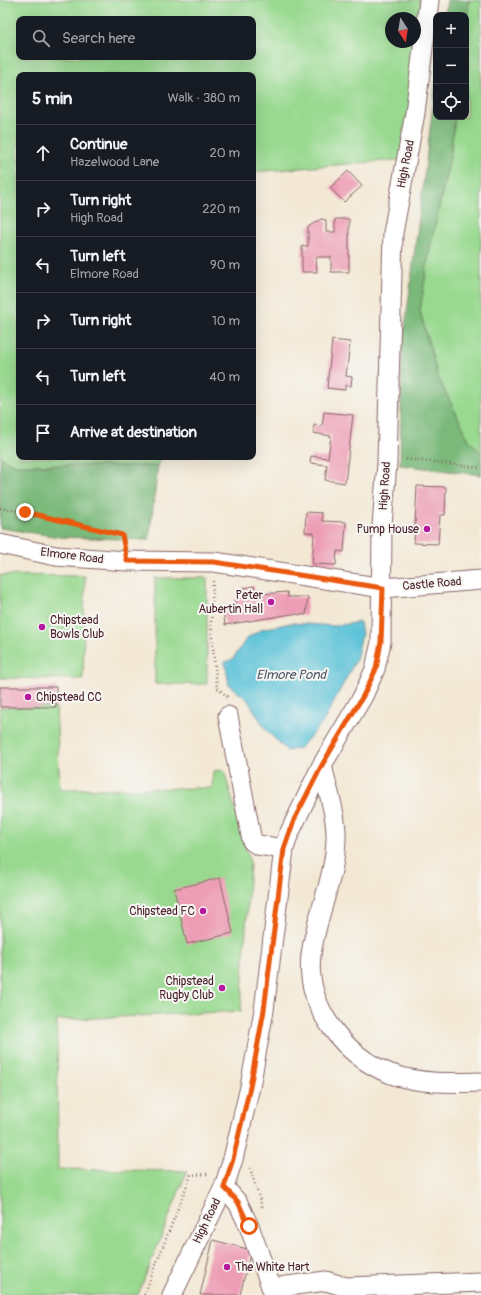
<!DOCTYPE html>
<meta charset="utf-8">
<style>
:root{--surface:#171b24;--page:#20242c;--text:#f1f3f6;--muted:#9ea1a6;--line:#363941}
body{margin:0;font-family:Pangolin,sans-serif;background:var(--page);color:var(--text)}
.controls{position:absolute;right:12px;top:12px;display:grid;overflow:hidden;border-radius:8px;box-shadow:0 4px 16px #0002}
.controls button{width:36px;height:36px;display:grid;place-items:center;padding:0;border:0;border-bottom:1px solid var(--line);background:var(--surface);color:var(--text);font:20px sans-serif}
.compass{position:absolute;left:385px;top:12px;width:36px;height:36px;border-radius:50%;background:var(--surface);box-shadow:0 4px 16px #0002;rotate:168deg}
.stop{position:absolute;width:12px;height:12px;margin:-9px;border:3px solid #ea580c;border-radius:50%;background:#fff}
.stop.end{background:#ea580c;border-color:#fff;box-shadow:0 1px 4px #0008}
.list{margin:0;padding:0;list-style:none}
h2{display:flex;justify-content:space-between;align-items:center;height:52px;margin:0;padding:0 16px;font-size:17px}
h2 small{font-size:13px;font-weight:400;color:var(--muted)}
.list li{display:grid;grid-template-columns:26px 1fr auto;gap:12px;align-items:center;box-sizing:border-box;height:56px;padding:0 16px;border-top:1px solid var(--line)}
.list b{display:block;font-size:15px;white-space:nowrap}
.list p{margin:0;font-size:13px;white-space:nowrap;color:var(--muted)}
.list em{font-size:13px;font-style:normal;color:var(--muted)}
.icon{flex:none;width:22px;height:22px;fill:none;stroke:currentColor;stroke-width:2;stroke-linecap:round;stroke-linejoin:round}
.map{position:relative;flex:none;width:481px;height:1295px;overflow:hidden}
.search{position:absolute;background:var(--surface);box-shadow:0 4px 16px #0002;left:16px;top:16px;width:240px;height:44px;display:flex;align-items:center;gap:10px;box-sizing:border-box;padding:0 14px;border-radius:8px;color:var(--muted);font-size:15px}
.panel{position:absolute;background:var(--surface);box-shadow:0 4px 16px #0002;left:16px;top:72px;width:240px;height:388px;border-radius:8px}
.map>svg:first-child{display:block}
.green{fill:#98d98f;stroke:#717c5d;fill-rule:evenodd}
.forest{fill:#7ab97a;stroke:#626c52}
.water{fill:#5bc2d8;stroke:#527082}
.building{fill:#ed9eb6}
.lines{fill:none;stroke-linecap:round;stroke-linejoin:round}
.minor-casing{stroke:#856566;stroke-width:21}
.path{stroke:#856566;stroke-width:2.5;stroke-dasharray:1 3;stroke-linecap:butt}
.minor{stroke:#fff;stroke-width:19}
.route{stroke:#ea580c;stroke-width:5}
.poi-dot{fill:#b5179e;stroke:#f6f6f2;stroke-width:1.5}
.labels{text-anchor:middle;dominant-baseline:central;stroke-width:4;stroke-linejoin:round;paint-order:stroke}
.street-label{font-size:12px;fill:#4a1f2b;stroke:#f6f6f2}
.poi-label{font-size:12px;fill:#4a1f2b;stroke:#f6f6f2;text-anchor:end}
.water-label{font-size:13px;font-style:italic;fill:#505868;stroke:#f6f6f2}
</style>
<div class="map">
<svg width="481" height="1295" viewBox="0 0 481 1295">
<rect width="100%" height="100%" fill="#f6f6f2"/>
<filter id="ink" filterUnits="userSpaceOnUse"><feTurbulence type="fractalNoise" baseFrequency=".025" numOctaves="2"/><feDisplacementMap in="SourceGraphic" scale="8" xChannelSelector="R" yChannelSelector="G"/><feConvolveMatrix kernelMatrix="1 2 1 2 8 2 1 2 1" color-interpolation-filters="sRGB"/></filter>
<filter id="wash" filterUnits="userSpaceOnUse"><feTurbulence type="fractalNoise" baseFrequency=".012" numOctaves="4" result="noise"/><feDisplacementMap in="SourceGraphic" scale="16" xChannelSelector="R" yChannelSelector="G"/><feGaussianBlur stdDeviation="0.9" result="paint"/><feColorMatrix in="noise" values="0 0 0 0 0 0 0 0 0 0 0 0 0 0 0 0 0 1.4 0 .05"/><feComposite in="paint" operator="in"/></filter>
<g filter="url(#wash)">
<rect width="100%" height="100%" fill="#f3e8d4"/>
<path class="green" d="M 0,0 L 429,0 L 407,159 L 253,172 L 253,75 L 19,75 L 19,457 L 160,457 L 158,466 L 15,465 L 0,457 ZM 391,18 L 415,18 L 415,42 L 391,42 ZM 19,19 L 253,19 L 253,57 L 19,57 Z
M 469,0 L 481,0 L 481,453 L 469,440 L 438,377 L 420,311 L 429,253 L 450,157 L 455,117 L 466,117 L 466,33 Z
M 0,575 L 85,576 L 83,679 L 0,678 Z
M 155,578 L 207,578 L 207,684 L 155,684 Z
M 0,707 L 56,707 L 60,789 L 212,788 L 213,771 L 224,770 L 250,863 L 241,1011 L 57,1020 L 58,1169 L 187,1171 L 138,1295 L 0,1295 Z"/>
<path class="forest" d="M 447,0 L 469,0 L 466,33 L 466,15 L 445,15 Z
M 436,81 L 436,117 L 455,117 L 450,157 L 429,253 L 420,311 L 438,377 L 469,440 L 481,453 L 481,475 L 400,465 L 402,352 Z
M 0,457 L 15,465 L 158,466 L 149,540 L 60,537 L 0,528 Z"/>
<path class="water" d="M 360,622 L 362,634 L 356,660 L 323,722 L 300,748 L 287,751 L 266,730 L 247,699 L 229,685 L 225,662 L 233,659 L 246,639 L 262,629 L 291,623 L 335,626 Z"/>
<g id="blocks">
<path class="building" d="M 348,171 L 362,186 L 344,202 L 330,188 Z
M 321,219 L 326,220 L 326,232 L 335,232 L 335,219 L 349,219 L 349,272 L 331,272 L 331,257 L 316,257 L 317,272 L 302,272 L 302,246 L 308,246 L 308,227 Z
M 332,340 L 350,342 L 346,376 L 352,377 L 351,386 L 345,385 L 345,390 L 327,388 Z
M 324,412 L 353,415 L 345,483 L 325,480 L 327,465 L 310,463 L 311,456 L 328,458 L 331,436 L 313,433 L 314,425 L 322,426 Z
M 417,486 L 446,487 L 445,515 L 440,515 L 438,544 L 414,543 Z
M 306,512 L 322,513 L 322,521 L 346,522 L 344,552 L 337,551 L 336,565 L 312,564 L 314,533 L 305,532 Z
M 254,586 L 255,591 L 260,591 L 261,594 L 287,592 L 288,597 L 308,597 L 306,615 L 292,614 L 225,625 L 223,608 L 235,606 L 235,599 L 240,597 L 238,589 Z
M 0,687 L 56,687 L 56,707 L 0,707 Z
M 220,878 L 233,933 L 187,944 L 174,889 Z
M 213,1240 L 251,1250 L 240,1295 L 200,1295 Z"/>
</g>
</g>
<g filter="url(#ink)">
<use href="#blocks" fill-opacity="0" stroke="#856566" stroke-width="1"/>
<g class="lines">
<defs>
<path id="minor" d="M 0,544 L 56,556 L 127,561 L 214,562 L 383,588 L 481,580
M 228,716 L 252,841 L 258,845 L 284,849
M 322,765 C 327,789 337,815 336,839 C 335,879 316,916 311,955 C 305,1006 344,1056 391,1074 C 420,1084 451,1083 481,1082
M 224,1187 L 238,1203 L 249,1226 L 274,1295
M 272,1288 L 326,1281 L 346,1287 L 481,1282
M 172,1295 L 224,1187 L 233,1159 L 250,1087 L 264,1010 L 284,849 L 288,836 L 322,765 L 363,696 L 375,669 L 381,642 L 382,526 L 387,463 L 393,233 L 415,113 L 429,0"/>
</defs>
<use href="#minor" class="minor-casing"/>
<path class="path" d="M 406,459 L 481,468
M 0,508 L 25,512 L 123,535 L 124,543
M 213,581 L 211,625 L 217,688 L 228,697
M 250,1168 L 262,1207
M 144,1295 L 191,1175 L 208,1174"/>
<use href="#minor" class="minor"/>
</g>
</g>
<g class="lines" filter="url(#ink)">
<path class="route" d="M 25,512 L 122,535 L 127,561 L 214,562 L 383,588 L 381,642 L 376,669 L 363,696 L 322,765 L 294,820 L 284,849 L 264,1010 L 250,1087 L 233,1159 L 224,1187 L 238,1202 L 249,1226"/>
</g>
<g class="poi-dot">
<circle cx="427" cy="529" r="4"/>
<circle cx="271" cy="602" r="4"/>
<circle cx="42" cy="627" r="4"/>
<circle cx="28" cy="697" r="4"/>
<circle cx="203" cy="911" r="4"/>
<circle cx="222" cy="988" r="4"/>
<circle cx="227" cy="1267" r="4"/>
</g>
<g class="labels">
<g class="street-label">
<text transform="translate(406 164) rotate(-79)">High Road</text>
<text transform="translate(385 486) rotate(-86)">High Road</text>
<text transform="translate(72 556) rotate(7)">Elmore Road</text>
<text transform="translate(432 584) rotate(-5)">Castle Road</text>
<text transform="translate(207 1221) rotate(-64)">High Road</text>
</g>
<g class="poi-label">
<text x="419" y="529">Pump House</text>
<text x="263" y="595">Peter<tspan x="263" dy="14">Aubertin Hall</tspan></text>
<text x="50" y="620" text-anchor="start">Chipstead<tspan x="50" dy="14">Bowls Club</tspan></text>
<text x="36" y="697" text-anchor="start">Chipstead CC</text>
<text x="195" y="911">Chipstead FC</text>
<text x="214" y="981">Chipstead<tspan x="214" dy="14">Rugby Club</tspan></text>
<text x="235" y="1267" text-anchor="start">The White Hart</text>
</g>
<g class="water-label">
<text x="291" y="675">Elmore Pond</text>
</g>
</g>
</svg>
<div class="controls">
<button>+</button>
<button>−</button>
<button><svg class="icon" aria-label="locate" viewBox="0 0 24 24"><circle cx="12" cy="12" r="6"/><path d="M12 2v4M12 18v4M2 12h4M18 12h4"/></svg></button>
</div>
<svg class="compass" viewBox="-18 -18 36 36"><path d="M0-13l5 13h-10z" fill="#e53935"/><path d="M0 13l5-13h-10z" fill="#9ea1a6"/></svg>
<div class="stop" style="left:249px;top:1226px"></div>
<div class="stop end" style="left:25px;top:512px"></div>
<div class="search"><svg class="icon" aria-label="search" viewBox="0 0 24 24"><circle cx="10" cy="10" r="6"/><path d="M15 15l6 6"/></svg>Search here</div>
<section class="panel">
<h2>5 min<small>Walk · 380 m</small></h2>
<ul class="list">
<li><svg class="icon" aria-label="ahead" viewBox="0 0 24 24"><path d="M12 20V5M6 11l6-6 6 6"/></svg><div><b>Continue</b><p>Hazelwood Lane</p></div><em>20 m</em></li>
<li><svg class="icon" aria-label="right" viewBox="0 0 24 24"><path d="M7 20v-9h11M14 6l5 5-5 5"/></svg><div><b>Turn right</b><p>High Road</p></div><em>220 m</em></li>
<li><svg class="icon" aria-label="left" viewBox="0 0 24 24"><path d="M17 20v-9H6M10 6l-5 5 5 5"/></svg><div><b>Turn left</b><p>Elmore Road</p></div><em>90 m</em></li>
<li><svg class="icon" aria-label="right" viewBox="0 0 24 24"><path d="M7 20v-9h11M14 6l5 5-5 5"/></svg><div><b>Turn right</b></div><em>10 m</em></li>
<li><svg class="icon" aria-label="left" viewBox="0 0 24 24"><path d="M17 20v-9H6M10 6l-5 5 5 5"/></svg><div><b>Turn left</b></div><em>40 m</em></li>
<li><svg class="icon" aria-label="arrive" viewBox="0 0 24 24"><path d="M6 21V4h12l-3 4 3 4H6"/></svg><div><b>Arrive at destination</b></div></li>
</ul>
</section>
</div>
